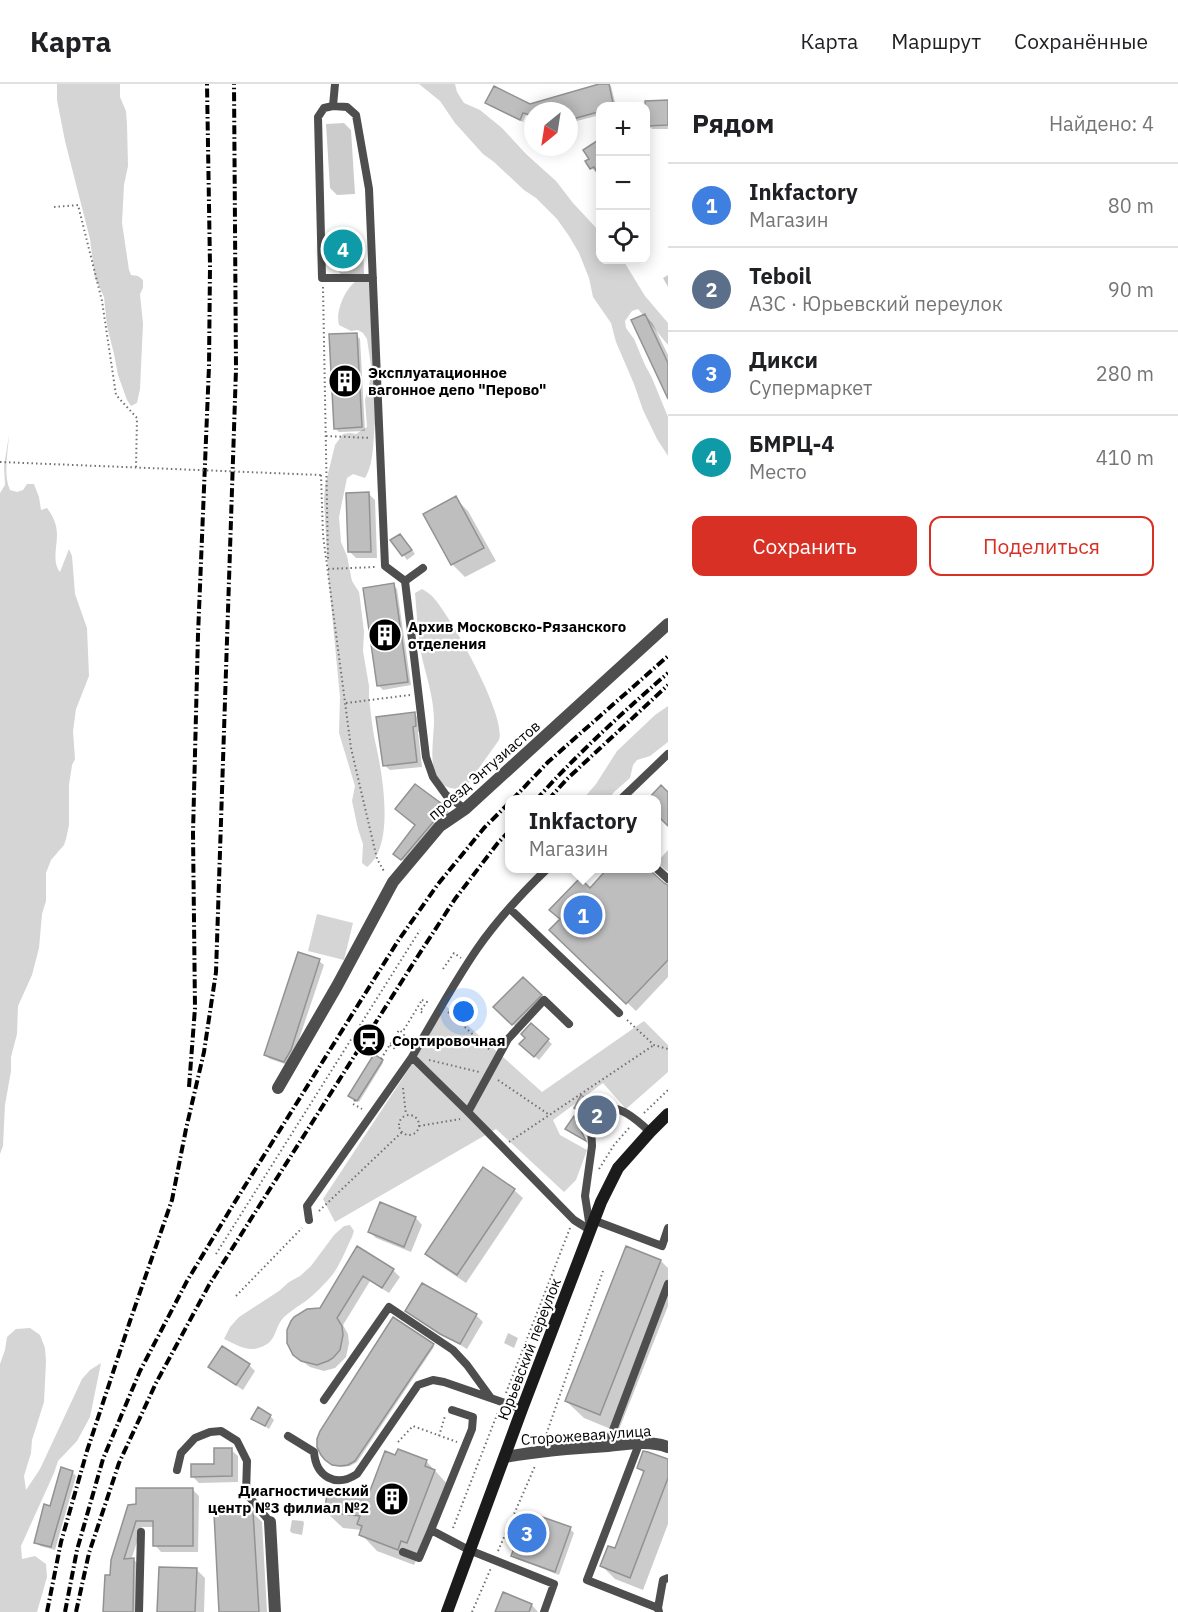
<!DOCTYPE html>
<html lang="ru">
<meta charset="utf-8">
<style>
:root{--surface:#fff;--page:#f2f2f2;--text:#202124;--muted:#757577;--line:#e0e0e0;--accent:#d93025}
body{margin:0;font-family:"IBM Plex Sans",sans-serif;background:var(--page);color:var(--text)}
.controls{position:absolute;right:18px;top:18px;display:grid;overflow:hidden;border-radius:12px;box-shadow:0 3px 15px #0003}
.controls button{width:54px;height:54px;display:grid;place-items:center;padding:0;border:0;border-bottom:2px solid var(--line);background:var(--surface);color:var(--text);font:30px sans-serif}
.compass{position:absolute;left:524px;top:18px;width:54px;height:54px;border-radius:50%;background:var(--surface);box-shadow:0 3px 15px #0003;rotate:210deg}
.you{position:absolute;left:464px;top:928px;width:21px;height:21px;margin:-15px;border:4px solid #fff;border-radius:50%;background:#1a73e8;box-shadow:0 0 0 9px #1a73e833}
.badge{display:grid;place-items:center;width:39px;height:39px;border-radius:50%;background:var(--accent);color:#fff;font-size:20px;font-weight:700}
.pin{position:absolute;translate:-50% -50%;border:3px solid #fff;box-shadow:0 2px 6px #0006}
.popup{position:absolute;left:505px;top:711px;width:156px;height:78px;box-sizing:border-box;display:grid;place-content:center;border-radius:12px;background:var(--surface);filter:drop-shadow(0 2px 4px #0005);font-size:20px;white-space:nowrap;color:var(--muted)}
.popup b{font-size:22px;color:var(--text)}
.popup::after{content:'';position:absolute;left:50%;top:100%;margin-left:-12px;border:12px solid transparent;border-top-color:var(--surface)}
.list{margin:0;padding:0;list-style:none}
h2{display:flex;justify-content:space-between;align-items:center;height:78px;margin:0;padding:0 24px;font-size:26px}
h2 small{font-size:20px;font-weight:400;color:var(--muted)}
.list li{display:grid;grid-template-columns:39px 1fr auto;gap:18px;align-items:center;box-sizing:border-box;height:84px;padding:0 24px;border-top:2px solid var(--line)}
.list b{display:block;font-size:22px;white-space:nowrap}
.list p{margin:0;font-size:20px;white-space:nowrap;color:var(--muted)}
.list em{font-size:20px;font-style:normal;color:var(--muted)}
.actions{display:flex;gap:12px;padding:18px 24px}
.actions a{flex:1;padding:14px 0;border:2px solid var(--accent);border-radius:12px;text-align:center;font-size:21px;color:var(--accent)}
.actions .main{background:var(--accent);color:#fff}
.icon{flex:none;width:33px;height:33px;fill:none;stroke:currentColor;stroke-width:2;stroke-linecap:round;stroke-linejoin:round}
.map{position:relative;flex:none;width:668px;height:1528px;overflow:hidden}
header{display:flex;align-items:center;gap:36px;box-sizing:border-box;height:84px;padding:0 30px;background:var(--surface);border-bottom:2px solid var(--line)}
header strong{font-size:28px}
nav{display:flex;gap:33px;margin-inline-start:auto;font-size:21px}
main{display:flex}
aside{flex:1;background:var(--surface)}
.map>svg:first-child{display:block}
.green{fill:#d5d5d5}
.shadow{fill:#0003}
.building{fill:#bebebe;stroke:#929292;stroke-width:1.5}
.lines{fill:none;stroke-linecap:round;stroke-linejoin:round}
.path{stroke:#707070;stroke-width:2;stroke-dasharray:1.5 3;stroke-linecap:butt}
.lane{stroke:#4e4e4e;stroke-width:8}
.street{stroke:#4e4e4e;stroke-width:12}
.secondary{stroke:#1b1b1b;stroke-width:12}
.rail{stroke:#000;stroke-width:4;stroke-dasharray:9 3 1.5 3;stroke-linecap:butt}
.path-bridge{stroke:#707070;stroke-width:2;stroke-dasharray:1.5 3;stroke-linecap:butt}
.labels{text-anchor:middle;dominant-baseline:central;stroke-width:4.5;stroke-linejoin:round;paint-order:stroke}
.poi-label{font-size:15px;font-weight:bold;fill:#000;stroke:#fff;text-anchor:start}
.street-label{font-size:15px;fill:#000;stroke:#fff}
</style>
<header>
<strong>Карта</strong>
<nav><a>Карта</a><a>Маршрут</a><a>Сохранённые</a></nav>
</header>
<main>
<div class="map">
<svg width="668" height="1528" viewBox="0 0 668 1528">
<rect width="100%" height="100%" fill="#fff"/>
<path class="green" d="M 57,0 L 120,0 L 120,13 L 126,27 L 127,41 L 128,82 L 124,101 L 122,139 L 129,186 L 131,191 L 138,192 L 143,196 L 143,204 L 140,210 L 143,240 L 140,305 L 137,319 L 131,322 L 127,316 L 118,291 L 114,270 L 107,242 L 104,213 L 95,194 L 90,155 L 65,57 L 57,16 Z
M 419,0 L 455,0 L 457,8 L 464,19 L 480,26 L 502,44 L 526,70 L 556,97 L 573,119 L 600,148 L 600,176 L 623,176 L 645,212 L 668,239 L 668,261 L 638,225 L 632,227 L 625,237 L 626,244 L 634,255 L 645,281 L 652,294 L 668,333 L 668,372 L 657,355 L 643,326 L 634,300 L 616,258 L 611,239 L 593,213 L 589,194 L 579,169 L 569,152 L 557,135 L 536,114 L 524,106 L 494,78 L 483,70 L 455,39 L 440,17 Z
M 360,195 L 372,198 L 377,327 C 372,347 376,377 365,394 L 353,390 L 347,394 L 339,433 L 341,458 L 347,472 L 352,497 L 359,508 L 360,515 L 364,548 L 363,567 L 369,602 L 369,615 C 371,629 372,643 375,657 C 382,687 396,762 367,783 L 362,779 L 363,760 L 358,745 L 352,717 L 355,702 L 339,649 L 340,613 L 328,489 L 324,416 L 325,402 L 335,361 L 343,350 L 350,349 L 356,350 L 367,343 L 365,316 L 372,289 L 367,255 L 363,249 L 358,246 L 351,247 L 339,241 C 335,227 346,201 360,195 Z
M 9,351 C 8,368 3,391 10,406 L 17,408 L 23,406 L 27,400 L 34,400 L 39,413 L 41,426 L 47,424 C 53,432 57,440 57,451 C 57,463 52,478 60,488 L 69,465 L 72,472 L 75,510 L 87,544 L 89,592 L 76,625 L 73,647 L 75,675 L 72,681 L 69,701 L 69,741 L 66,755 L 64,761 L 51,776 L 46,789 L 46,817 L 42,830 L 39,864 L 32,891 L 18,922 L 17,950 L 11,973 L 11,987 L 5,1021 L 3,1062 L 0,1070 L 0,409 L 5,401 L 4,382 Z
M 422,505 C 426,507 430,510 433,513 C 451,533 507,632 499,656 L 464,705 C 454,705 446,705 439,697 C 428,684 434,654 434,637 C 434,617 428,597 423,578 C 418,555 417,532 415,509 Z
M 668,622 L 668,658 L 650,672 L 637,676 L 633,681 L 630,694 L 614,708 L 609,715 L 583,715 L 596,700 L 617,667 L 655,631 Z
M 317,830 L 353,839 L 344,876 L 308,867 Z
M 445,921 L 542,1008 L 644,937 L 668,961 L 668,988 L 626,1025 L 603,999 L 553,1036 L 560,1051 L 587,1066 L 576,1096 L 564,1108 L 496,1045 L 335,1138 L 323,1115 L 408,986 Z
M 350,1141 L 354,1147 L 352,1153 C 346,1165 341,1179 333,1190 C 327,1198 311,1214 303,1219 C 296,1223 290,1228 284,1233 C 272,1246 279,1260 254,1265 C 244,1266 233,1259 224,1255 L 230,1243 L 239,1233 L 279,1207 L 289,1198 L 300,1192 L 311,1182 L 334,1151 L 344,1142 Z
M 30,1244 L 40,1251 L 45,1264 L 46,1278 L 44,1318 L 32,1356 L 31,1369 L 24,1392 L 26,1406 L 40,1385 L 82,1295 L 90,1286 L 101,1279 L 90,1333 L 77,1357 L 58,1377 L 54,1389 L 21,1462 L 22,1475 L 35,1472 L 46,1480 L 47,1493 L 37,1528 L 0,1528 L 0,1280 L 5,1266 L 7,1253 L 16,1245 Z"/>
<path class="shadow" d="M 605,0 L 609,0 L 611,2 L 616,22 L 600,22 L 600,31 L 569,39 L 569,27 L 533,27 L 533,33 L 526,31 L 523,38 L 490,22 L 487,19 L 530,22 Z
M 668,17 L 668,45 L 652,45 L 648,41 L 647,18 Z
M 344,39 L 351,46 L 355,110 L 337,111 L 330,104 L 326,40 Z
M 599,57 L 600,58 L 600,90 L 598,91 L 587,78 L 591,75 Z
M 354,149 L 363,157 L 364,190 L 342,191 L 333,182 Z
M 668,191 L 668,203 L 663,194 Z
M 645,231 L 653,240 L 668,271 L 668,312 L 633,237 Z
M 356,251 L 360,255 L 365,347 L 339,348 L 335,344 Z
M 369,410 L 375,416 L 377,474 L 356,474 L 350,468 Z
M 455,414 L 468,427 L 496,477 L 465,493 L 452,480 Z
M 404,456 L 415,470 L 407,476 L 393,457 Z
M 393,501 L 397,505 L 411,601 L 383,606 L 378,601 Z
M 414,630 L 420,635 L 421,648 L 418,648 L 422,683 L 390,686 L 384,681 Z
M 445,724 L 451,731 L 408,781 L 395,769 L 416,742 L 397,725 Z
M 668,766 L 668,787 L 665,786 L 657,778 Z
M 650,785 L 659,796 L 668,802 L 668,893 L 636,927 L 551,846 L 590,806 Z
M 319,877 L 324,881 L 294,970 L 288,981 L 270,975 L 265,971 Z
M 523,895 L 547,918 L 520,947 L 496,923 Z
M 531,941 L 552,960 L 539,976 L 521,960 L 527,954 Z
M 382,977 L 383,979 L 359,1018 L 352,1013 Z
M 596,1023 L 598,1025 L 598,1030 L 603,1034 L 602,1036 L 597,1033 L 592,1036 L 577,1025 Z
M 514,1106 L 523,1114 L 466,1199 L 435,1178 L 427,1170 Z
M 381,1120 L 416,1134 L 422,1141 L 411,1168 L 376,1154 L 370,1148 Z
M 358,1164 L 393,1186 L 400,1193 L 389,1209 L 370,1197 L 343,1241 L 348,1250 L 349,1259 L 346,1273 L 335,1284 L 324,1287 L 310,1283 L 302,1277 L 321,1225 Z
M 661,1177 L 668,1184 L 668,1222 L 618,1348 L 584,1334 L 566,1317 Z
M 407,1227 L 476,1231 L 483,1238 L 467,1265 L 414,1233 Z
M 508,1249 L 518,1254 L 514,1264 L 504,1259 Z
M 433,1261 L 434,1263 L 357,1378 L 350,1382 L 343,1383 L 335,1382 L 329,1378 Z
M 249,1281 L 255,1287 L 243,1306 L 217,1289 L 210,1282 Z
M 270,1332 L 274,1336 L 269,1345 L 253,1334 Z
M 231,1366 L 238,1372 L 238,1398 L 199,1399 L 193,1393 L 216,1381 Z
M 648,1369 L 668,1377 L 668,1440 L 643,1506 L 615,1495 L 602,1482 L 616,1466 L 645,1390 L 639,1384 Z
M 426,1377 L 451,1404 L 423,1475 L 418,1473 L 414,1481 L 377,1467 L 361,1450 L 362,1446 L 343,1444 L 326,1428 L 369,1413 Z
M 72,1388 L 76,1392 L 55,1466 L 40,1462 L 36,1458 L 51,1423 Z
M 192,1405 L 199,1412 L 198,1468 L 161,1468 L 155,1461 L 155,1443 L 142,1443 L 131,1476 L 134,1476 L 140,1482 L 139,1528 L 105,1528 L 106,1492 L 112,1492 L 129,1422 Z
M 253,1429 L 262,1438 L 267,1528 L 221,1528 L 215,1430 Z
M 292,1436 L 303,1437 L 304,1439 L 302,1451 L 292,1449 L 290,1447 Z
M 570,1445 L 574,1449 L 559,1491 L 517,1475 L 513,1471 Z
M 160,1484 L 196,1485 L 205,1494 L 204,1528 L 159,1528 Z
M 503,1510 L 532,1521 L 538,1528 L 496,1528 Z"/>
<path class="building" d="M 599,0 L 609,0 L 613,19 L 607,22 L 600,22 L 600,26 L 598,28 L 569,36 L 569,27 L 533,27 L 533,32 L 523,29 L 520,36 L 485,19 L 494,2 L 530,20 Z
M 668,16 L 668,41 L 647,42 L 645,17 Z
M 600,55 L 600,93 L 594,83 L 590,85 L 585,77 L 589,75 L 583,66 Z
M 355,147 L 356,182 L 332,183 L 330,148 Z
M 645,230 L 668,279 L 668,315 L 631,236 Z
M 357,249 L 362,343 L 334,345 L 329,250 Z
M 369,408 L 371,468 L 348,468 L 346,409 Z
M 456,412 L 484,464 L 451,481 L 423,430 Z
M 400,450 L 412,466 L 402,472 L 390,456 Z
M 394,499 L 408,598 L 377,602 L 363,504 Z
M 415,628 L 416,642 L 413,643 L 417,678 L 383,682 L 376,633 Z
M 415,700 L 446,723 L 401,776 L 393,770 L 415,741 L 395,725 Z
M 661,701 L 668,708 L 668,742 L 657,731 L 657,716 L 647,716 Z
M 608,784 L 650,784 L 652,788 L 664,799 L 668,801 L 668,876 L 626,920 L 549,846 L 560,835 L 549,826 L 580,794 L 590,804 Z
M 298,868 L 320,875 L 291,966 L 284,978 L 264,971 Z
M 523,893 L 542,911 L 512,941 L 493,923 Z
M 531,939 L 549,955 L 534,973 L 519,960 L 525,954 L 521,950 Z
M 374,970 L 383,976 L 357,1017 L 348,1012 Z
M 581,1011 L 597,1022 L 597,1028 L 602,1031 L 599,1036 L 595,1032 L 589,1035 L 574,1024 Z
M 574,1032 L 586,1057 L 565,1045 Z
M 483,1083 L 515,1105 L 457,1191 L 425,1170 Z
M 380,1118 L 416,1133 L 404,1163 L 368,1148 Z
M 357,1162 L 394,1185 L 382,1204 L 363,1192 L 337,1234 L 342,1242 L 343,1251 L 340,1266 L 333,1274 L 328,1277 L 317,1281 L 301,1277 L 293,1271 L 287,1259 L 287,1246 L 291,1237 L 294,1233 L 307,1225 L 320,1224 Z
M 626,1162 L 661,1176 L 600,1331 L 565,1317 Z
M 422,1199 L 477,1230 L 460,1260 L 440,1250 L 405,1227 Z
M 393,1233 L 434,1260 L 355,1377 L 348,1381 L 340,1382 L 332,1381 L 325,1376 L 321,1371 L 317,1363 L 317,1355 L 320,1347 Z
M 222,1262 L 250,1280 L 236,1301 L 208,1283 Z
M 258,1323 L 271,1331 L 265,1342 L 251,1335 Z
M 214,1364 L 232,1364 L 232,1392 L 191,1393 L 191,1380 L 214,1380 Z
M 398,1365 L 427,1376 L 425,1382 L 435,1386 L 407,1459 L 401,1457 L 398,1466 L 359,1451 L 362,1442 L 357,1440 L 360,1432 L 325,1428 L 327,1407 L 368,1412 L 385,1367 L 395,1371 Z
M 643,1367 L 648,1368 L 668,1375 L 668,1394 L 630,1494 L 600,1482 L 608,1462 L 615,1464 L 644,1387 L 637,1384 Z
M 61,1383 L 73,1387 L 51,1463 L 34,1459 L 44,1420 L 50,1422 Z
M 136,1404 L 193,1404 L 193,1462 L 153,1462 L 153,1437 L 136,1437 L 124,1475 L 134,1474 L 133,1528 L 103,1528 L 105,1491 L 110,1491 L 111,1476 L 128,1421 L 136,1420 Z
M 253,1427 L 259,1528 L 219,1528 L 214,1429 Z
M 528,1428 L 571,1443 L 555,1488 L 511,1472 Z
M 159,1483 L 197,1484 L 195,1528 L 157,1528 Z
M 503,1508 L 532,1520 L 529,1528 L 495,1528 Z"/>
<g class="lines">
<path class="path" d="M 54,123 L 78,121 L 102,217 L 116,311 L 137,334 L 136,383
M 323,203 L 328,476
M 326,352 L 371,354
M 321,391 L 323,451 L 351,664 L 377,775 L 385,789
M 328,485 L 375,483
M 346,619 L 410,611
M 443,885 L 454,869 L 461,874
M 422,916 L 427,918 L 420,927 L 424,930
M 448,928 L 490,966
M 627,936 L 654,961 L 668,965
M 390,961 L 395,965 L 404,951 L 410,955
M 381,975 L 399,946 L 402,948 L 405,944 L 422,916
M 429,976 L 479,988
M 498,996 L 548,1030
M 403,1004 L 406,1031
M 355,1016 L 353,1020 L 362,1025
M 644,1029 L 668,1006
M399 1041a10 10 0 1 1 20 0a10 10 0 1 1-20 0Z
M 419,1042 L 460,1035
M 509,1058 L 654,961
M 599,1085 L 614,1061 L 629,1044
M 319,1127 L 402,1048
M 216,1170 L 420,846
M 236,1212 L 302,1144
M 506,1309 L 570,1144
M 439,1352 L 445,1332
M 545,1354 L 603,1187
M 398,1358 L 413,1342 L 457,1358
M 453,1444 L 498,1328
M 498,1467 L 535,1382
M 472,1528 L 491,1484"/>
<path class="lane" d="M 335,0 L 333,22 L 347,23 L 356,31 L 369,105 L 385,482 L 405,497 L 426,673 L 433,693 L 446,711 L 465,725
M 333,22 L 324,24 L 318,33 L 322,194 L 373,194
M 405,497 L 423,484
M 620,716 L 668,670
M 548,784 C 522,809 497,836 477,865 C 453,900 433,937 412,973 L 468,1028 L 574,1136 L 590,1146
M 656,784 L 668,795
M 510,825 L 619,929
M 602,1025 C 620,1020 637,1036 650,1048
M 468,1028 L 508,955 L 544,916 L 569,940
M 309,1136 L 307,1122 L 412,973
M 593,1136 L 662,1162 L 668,1144
M 590,1144 L 585,1112 L 592,1062 L 591,1043 L 594,1038
M 324,1316 L 389,1223 L 453,1266 L 467,1281 L 491,1314
M 288,1352 L 314,1368 C 316,1393 336,1404 357,1390 L 418,1301 L 433,1296 L 444,1298 L 522,1325
M 639,1360 L 587,1496 L 658,1524
M 607,1362 L 668,1200
M 177,1386 L 181,1369 L 195,1354 L 210,1348 L 221,1347 L 237,1357 L 247,1377 L 246,1409 L 270,1438
M 431,1446 L 472,1345 L 473,1333 L 452,1326
M 403,1468 L 419,1474 L 431,1446 L 469,1466 L 554,1500 L 544,1528
M 139,1528 L 141,1448
M 659,1528 L 658,1524 L 663,1496 L 668,1494"/>
<path class="street" d="M 278,1004 L 337,902 L 393,798 L 440,742 L 465,725 L 668,540
M 505,1373 C 539,1367 573,1364 608,1362 C 627,1360 649,1356 668,1363
M 270,1438 L 275,1528"/>
<path class="secondary" d="M 447,1528 L 522,1325 L 601,1118 L 618,1084 L 650,1048 L 668,1030"/>
<path class="rail" d="M 512,716 L 548,678 L 668,572
M 536,716 C 577,670 622,629 668,589
M 548,716 L 567,695 L 668,601
M 189,1003 L 195,924 L 193,749 L 198,551 L 209,282 L 210,182 L 207,0
M 47,1528 L 61,1458 L 87,1367 L 130,1237 L 172,1116 L 186,1045 L 204,968 L 216,888 L 236,285 L 234,0
M 65,1528 L 77,1466 L 103,1375 L 140,1287 L 187,1197 L 233,1121 L 398,857 L 438,800 L 484,744 L 510,718
M 76,1528 L 89,1469 L 119,1379 L 156,1299 L 209,1201 L 416,875 L 455,815 L 497,760 L 510,746"/>
<path class="path-bridge" d="M 0,378 L 321,391"/>
</g>
<defs>
<symbol id="building-disc" viewBox="-11 -11 22 22"><circle r="9.5" fill="#000" stroke="#fff"/><path d="M-4-6H4V6H1V3H-1V6H-4ZM-2.5-4.3h1.7v1.8h-1.7ZM.8-4.3h1.7v1.8H.8ZM-2.5-1h1.7V.8h-1.7ZM.8-1h1.7V.8H.8Z" fill="#fff"/></symbol>
<symbol id="station-disc" viewBox="-11 -11 22 22"><circle r="9.5" fill="#000" stroke="#fff"/><path d="M-3-6H3Q5-6 5-4V2Q5 4 3 4L4.5 6H3L1.5 4h-3L-3 6H-4.5L-3 4Q-5 4-5 2V-4Q-5-6-3-6ZM-3.5-4v3h7v-3ZM-3.5 1v1.5H-2V1ZM2 1v1.5H3.5V1Z" fill="#fff"/></symbol>
</defs>
<g fill-rule="evenodd">
<use href="#building-disc" x="326" y="278" width="38" height="38"/>
<use href="#building-disc" x="366" y="532" width="38" height="38"/>
<use href="#station-disc" x="350" y="937" width="38" height="38"/>
<use href="#building-disc" x="373" y="1396" width="38" height="38"/>
</g>
<g class="labels">
<g class="poi-label">
<text x="368" y="288">Эксплуатационное<tspan x="368" dy="17">вагонное депо "Перово"</tspan></text>
<text x="408" y="542">Архив Московско-Рязанского<tspan x="408" dy="17">отделения</tspan></text>
<text x="392" y="956">Сортировочная</text>
<text x="369" y="1406" text-anchor="end">Диагностический<tspan x="369" dy="17">центр №3 филиал №2</tspan></text>
</g>
<g class="street-label">
<text transform="translate(484 686) rotate(-41)">проезд Энтузиастов</text>
<text transform="translate(529 1265) rotate(-69)">Юрьевский переулок</text>
<text transform="translate(586 1351) rotate(-4)">Сторожевая улица</text>
</g>
</g>
</svg>
<div class="controls">
<button>+</button>
<button>−</button>
<button><svg class="icon" aria-label="locate" viewBox="0 0 24 24"><circle cx="12" cy="12" r="6"/><path d="M12 2v4M12 18v4M2 12h4M18 12h4"/></svg></button>
</div>
<svg class="compass" viewBox="-18 -18 36 36"><path d="M0-13l5 13h-10z" fill="#e53935"/><path d="M0 13l5-13h-10z" fill="#757577"/></svg>
<div class="you"></div>
<div class="pin badge" style="left:583px;top:831px;background:#3f7fe0">1</div>
<div class="popup"><b>Inkfactory</b>Магазин</div>
<div class="pin badge" style="left:597px;top:1031px;background:#5c6f8a">2</div>
<div class="pin badge" style="left:527px;top:1449px;background:#3f7fe0">3</div>
<div class="pin badge" style="left:343px;top:165px;background:#0f9aa8">4</div>
</div>
<aside>
<h2>Рядом<small>Найдено: 4</small></h2>
<ul class="list">
<li><span class="badge" style="background:#3f7fe0">1</span><div><b>Inkfactory</b><p>Магазин</p></div><em>80 m</em></li>
<li><span class="badge" style="background:#5c6f8a">2</span><div><b>Teboil</b><p>АЗС · Юрьевский переулок</p></div><em>90 m</em></li>
<li><span class="badge" style="background:#3f7fe0">3</span><div><b>Дикси</b><p>Супермаркет</p></div><em>280 m</em></li>
<li><span class="badge" style="background:#0f9aa8">4</span><div><b>БМРЦ-4</b><p>Место</p></div><em>410 m</em></li>
</ul>
<div class="actions"><a class="main">Сохранить</a><a>Поделиться</a></div>
</aside>
</main>
